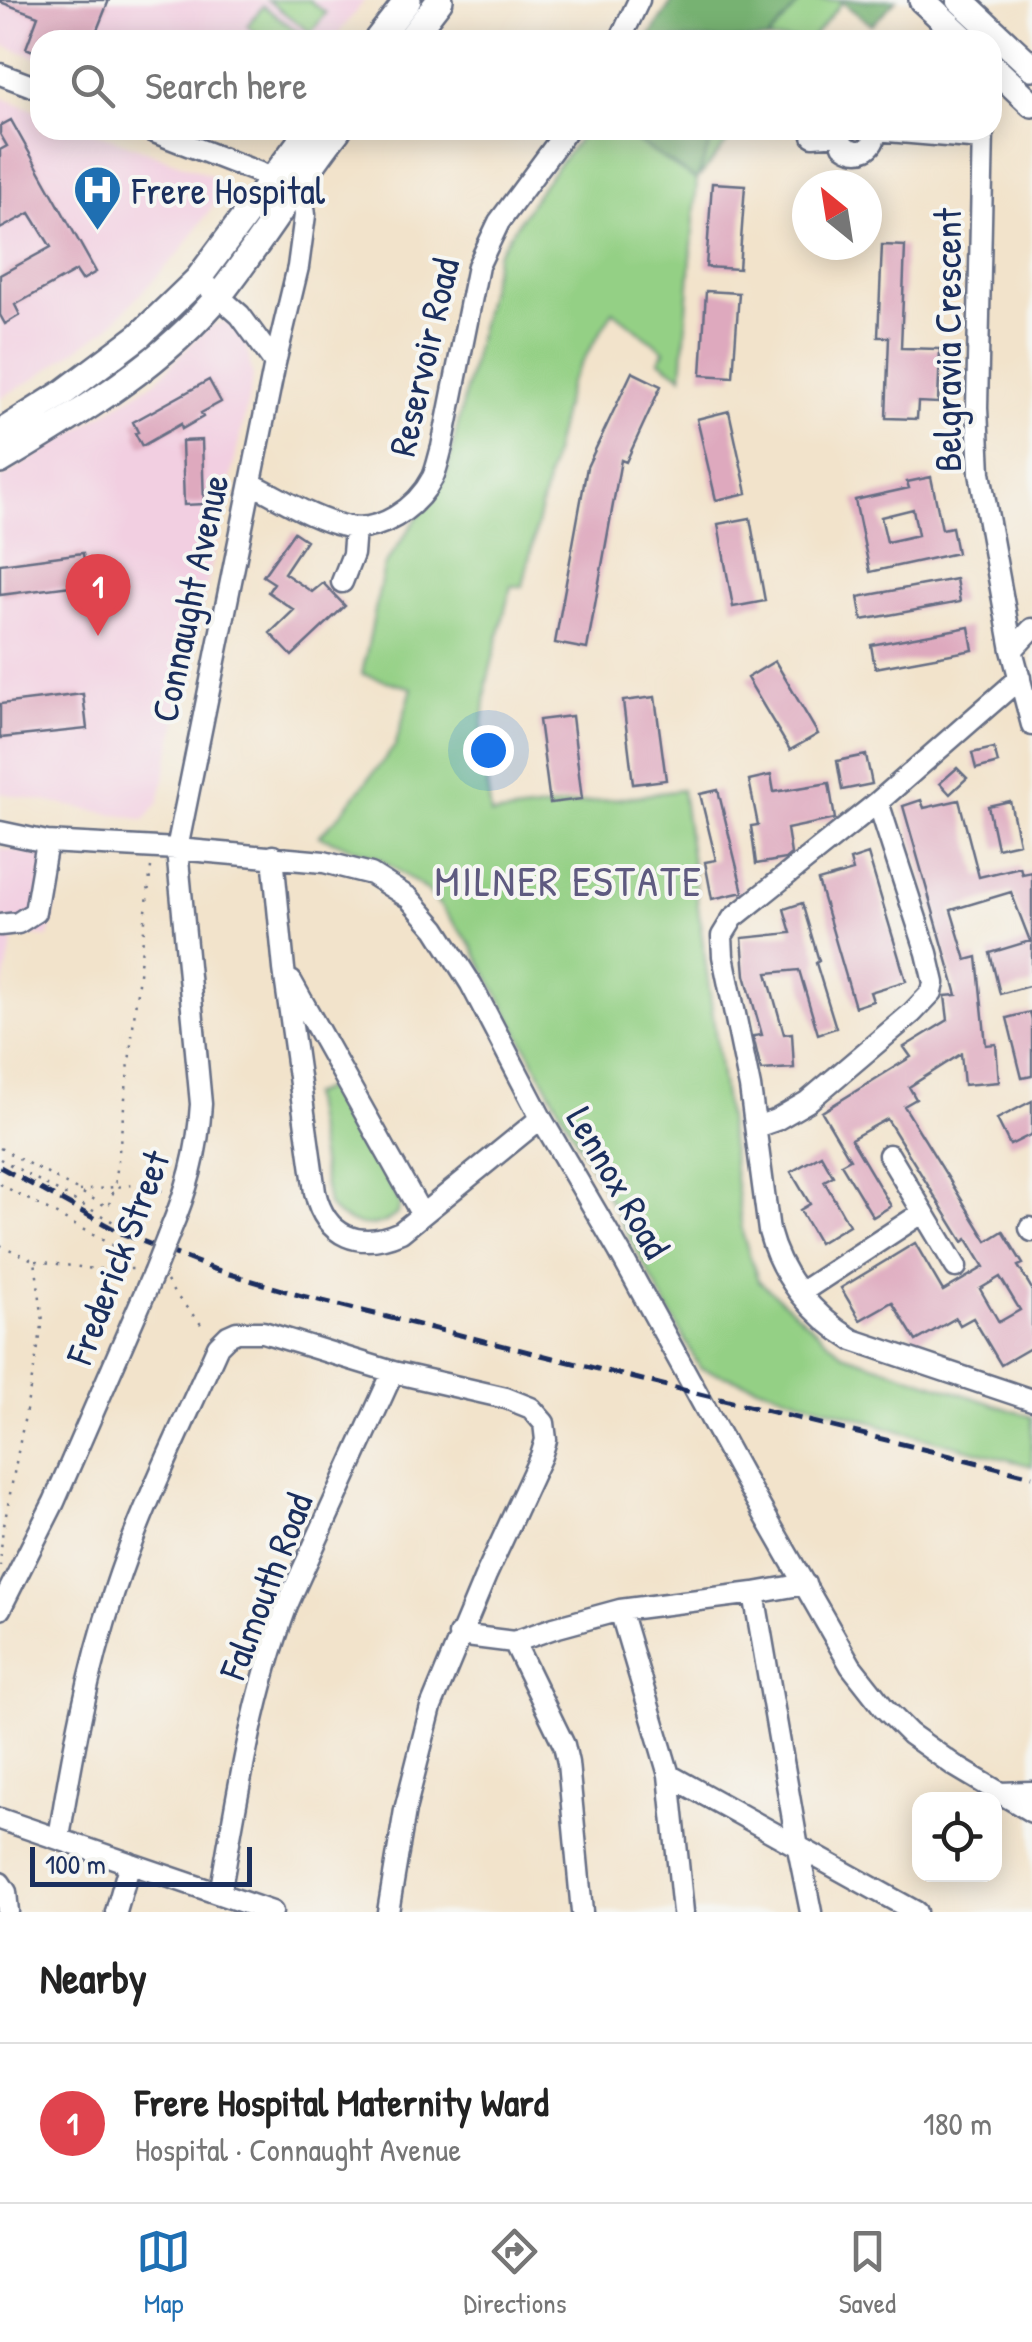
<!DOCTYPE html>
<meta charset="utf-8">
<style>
:root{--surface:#fff;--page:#f6f6f6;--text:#222;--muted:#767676;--line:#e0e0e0;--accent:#1f6fb2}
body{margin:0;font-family:"Patrick Hand",sans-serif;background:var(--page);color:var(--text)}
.controls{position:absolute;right:30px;bottom:30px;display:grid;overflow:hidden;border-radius:20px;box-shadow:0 5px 25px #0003}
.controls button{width:90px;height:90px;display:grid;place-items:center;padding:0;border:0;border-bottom:2px solid var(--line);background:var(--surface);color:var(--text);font:50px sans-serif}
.compass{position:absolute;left:792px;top:170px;width:90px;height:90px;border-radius:50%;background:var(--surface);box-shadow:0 5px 25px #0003;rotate:330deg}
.scale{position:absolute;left:30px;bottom:25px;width:222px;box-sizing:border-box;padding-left:10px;border:5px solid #1b2f5e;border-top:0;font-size:28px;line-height:35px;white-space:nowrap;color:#1b2f5e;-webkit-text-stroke:8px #f6f6f2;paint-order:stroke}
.you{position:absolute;left:488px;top:750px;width:35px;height:35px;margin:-25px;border:8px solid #fff;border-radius:50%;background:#1a73e8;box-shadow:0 0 0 15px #1a73e833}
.badge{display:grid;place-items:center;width:65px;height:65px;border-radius:50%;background:var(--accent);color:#fff;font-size:32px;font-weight:700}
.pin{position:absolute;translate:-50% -82px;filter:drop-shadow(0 2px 5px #0008)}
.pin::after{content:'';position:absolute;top:52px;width:35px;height:30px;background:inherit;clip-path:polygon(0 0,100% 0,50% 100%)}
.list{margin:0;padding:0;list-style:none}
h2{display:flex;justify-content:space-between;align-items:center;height:130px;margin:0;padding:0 40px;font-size:42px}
h2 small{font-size:32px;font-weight:400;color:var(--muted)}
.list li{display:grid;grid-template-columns:65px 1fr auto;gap:30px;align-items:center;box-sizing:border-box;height:160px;padding:0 40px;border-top:2px solid var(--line)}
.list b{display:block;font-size:38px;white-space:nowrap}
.list p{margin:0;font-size:32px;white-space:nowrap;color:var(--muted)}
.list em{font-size:32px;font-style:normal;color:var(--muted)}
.icon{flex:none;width:55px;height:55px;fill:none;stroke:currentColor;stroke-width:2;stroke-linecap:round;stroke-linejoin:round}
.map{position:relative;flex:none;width:1032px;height:1912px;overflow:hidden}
.search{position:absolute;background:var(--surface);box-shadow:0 5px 25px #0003;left:30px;right:30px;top:30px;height:110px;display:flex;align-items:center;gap:25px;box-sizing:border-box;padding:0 35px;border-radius:30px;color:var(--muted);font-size:38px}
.sheet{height:290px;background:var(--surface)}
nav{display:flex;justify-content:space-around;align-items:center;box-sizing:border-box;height:140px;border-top:2px solid var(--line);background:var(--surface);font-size:28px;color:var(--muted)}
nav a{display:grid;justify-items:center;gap:5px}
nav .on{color:var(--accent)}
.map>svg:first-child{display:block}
.built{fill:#f2cfe1}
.green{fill:#94d085;stroke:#588072;stroke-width:2.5}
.forest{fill:#77b272;stroke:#497068;stroke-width:2.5}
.building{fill:#dea9be;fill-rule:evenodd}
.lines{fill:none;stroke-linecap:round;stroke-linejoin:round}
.minor-casing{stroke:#666e84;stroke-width:25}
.major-casing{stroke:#666e84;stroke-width:30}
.path{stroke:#666e84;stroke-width:2.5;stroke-dasharray:2.5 8;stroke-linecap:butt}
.minor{stroke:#fff;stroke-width:20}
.major{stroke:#fff;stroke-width:25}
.rail{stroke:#1b2f5e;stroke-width:5;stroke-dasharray:15 8;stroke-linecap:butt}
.minor-bridge-casing{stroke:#666e84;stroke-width:25;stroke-linecap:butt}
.minor-bridge{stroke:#fff;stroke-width:20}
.labels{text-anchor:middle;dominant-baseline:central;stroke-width:8;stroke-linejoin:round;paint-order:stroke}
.poi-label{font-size:38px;fill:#1b2f5e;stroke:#f6f6f2;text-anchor:start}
.street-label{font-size:38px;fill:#1b2f5e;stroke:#f6f6f2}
.quarter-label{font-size:42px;letter-spacing:2.5px;fill:#5f5a80;stroke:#f6f6f2}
</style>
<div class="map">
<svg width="1032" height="1912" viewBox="0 0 1032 1912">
<rect width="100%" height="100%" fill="#f6f6f2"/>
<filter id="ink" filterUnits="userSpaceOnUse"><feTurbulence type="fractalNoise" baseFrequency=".01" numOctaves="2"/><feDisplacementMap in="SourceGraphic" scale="20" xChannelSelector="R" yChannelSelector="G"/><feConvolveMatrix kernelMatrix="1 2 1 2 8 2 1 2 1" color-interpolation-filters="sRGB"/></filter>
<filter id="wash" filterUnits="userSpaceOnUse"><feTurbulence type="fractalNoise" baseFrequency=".0048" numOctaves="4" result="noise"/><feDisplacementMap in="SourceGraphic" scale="40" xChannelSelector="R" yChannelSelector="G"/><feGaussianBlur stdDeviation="2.25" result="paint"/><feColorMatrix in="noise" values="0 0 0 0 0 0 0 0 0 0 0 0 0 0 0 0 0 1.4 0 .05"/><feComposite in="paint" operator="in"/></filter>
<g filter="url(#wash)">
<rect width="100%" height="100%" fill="#f2e3cb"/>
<path class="built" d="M 0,0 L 365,0 L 333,40 L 40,40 L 40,59 L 0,44 Z
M 0,97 L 40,112 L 40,130 L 89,130 L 210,175 L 221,182 L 223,191 L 181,251 L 108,328 L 34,379 L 0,398 Z
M 225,321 L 245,340 L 253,378 L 159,802 L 145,820 L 0,793 L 0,479 L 157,380 L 207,327 Z
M 0,848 L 65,858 L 49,937 L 15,934 L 0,1000 Z"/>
<path class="green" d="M 267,0 L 309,0 L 326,13 L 311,33 Z
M 802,0 L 839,0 L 842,2 L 811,40 L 767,40 Z
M 263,6 L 306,38 L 304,40 L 266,40 L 247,26 Z
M 586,130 L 619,130 L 696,180 L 715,130 L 737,130 L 697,180 L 682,376 L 659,360 L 665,351 L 613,311 L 569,384 L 523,586 L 511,586 L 487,682 L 481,740 L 491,815 L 682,790 L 743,1236 L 758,1280 L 843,1354 L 1032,1417 L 1032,1466 L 900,1431 L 700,1368 L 470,943 L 428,891 L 379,858 L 319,836 L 339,816 L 395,746 L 412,688 L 362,674 L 384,566 L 446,476 L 497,254 L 544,183 Z
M 334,1085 L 400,1203 L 398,1213 C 397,1214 385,1223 383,1223 C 362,1230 340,1221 328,1205 L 310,1095 Z"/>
<path class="forest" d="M 673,0 L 802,0 L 767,40 L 647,40 Z
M 839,0 L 896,0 L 872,25 Z
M 619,130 L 715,130 L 697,180 Z"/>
<g id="blocks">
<path class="building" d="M 0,0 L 109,0 L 93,40 L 40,40 L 40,54 L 26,48 L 38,16 L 0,2 Z
M 11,120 L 96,272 L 82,280 L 76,271 L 15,305 L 20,315 L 5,324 L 0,315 L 0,275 L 51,247 L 30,213 L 0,229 L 0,150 L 7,146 L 0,134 L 0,126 Z
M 712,183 L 745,185 L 739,269 L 706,267 Z
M 882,245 L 905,246 L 901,348 L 940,349 L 938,403 L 918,402 L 917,419 L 886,418 L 889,337 L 878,337 Z
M 706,291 L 739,293 L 733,377 L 701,375 Z
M 632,372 L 661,386 L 626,462 L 621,460 L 587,649 L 555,643 L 587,467 Z
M 209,380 L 221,402 L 201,413 L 203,417 L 182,429 L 181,424 L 142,446 L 135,433 L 138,432 L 133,422 Z
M 729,411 L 747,493 L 716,500 L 697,419 Z
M 202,440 L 204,504 L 184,505 L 182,441 Z
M 931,477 L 942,529 L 952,527 L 957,553 L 870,572 L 855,500 L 909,488 L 907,482 ZM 913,509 L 918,535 L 887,542 L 881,517 Z
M 750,518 L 765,601 L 733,607 L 718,524 Z
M 294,532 L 306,540 L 284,573 L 312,592 L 323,583 L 345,606 L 292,656 L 270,633 L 294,610 L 268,592 L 274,583 L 263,576 Z
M 83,553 L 87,584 L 0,595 L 0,564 Z
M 956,579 L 960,602 L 862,620 L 858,597 Z
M 969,627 L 973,650 L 875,668 L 871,645 Z
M 775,661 L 818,734 L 790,750 L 747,678 Z
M 83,694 L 87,729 L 0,738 L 0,704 Z
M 655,697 L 666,780 L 633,784 L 623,701 Z
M 572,716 L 582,799 L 550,803 L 539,720 Z
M 994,748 L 998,763 L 976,769 L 972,753 Z
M 866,755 L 872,784 L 842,790 L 837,761 Z
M 957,768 L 967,778 L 950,794 L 940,783 Z
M 771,775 L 774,792 L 829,783 L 835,819 L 787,829 L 791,854 L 785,859 L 756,864 L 751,826 L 758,825 L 749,780 Z
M 718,790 L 743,892 L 712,899 L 705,862 L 716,860 L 700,794 Z
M 921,800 L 924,808 L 959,800 L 979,877 L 1020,867 L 1022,874 L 1032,872 L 1032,985 L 1000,994 L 990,953 L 1030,941 L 1011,892 L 951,910 L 966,960 L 977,957 L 986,1045 L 996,1044 L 999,1082 L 964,1085 L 961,1054 L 909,1087 L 916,1099 L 904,1106 L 987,1241 L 1003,1231 L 1023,1264 L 1018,1266 L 1032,1289 L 1032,1347 L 1001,1365 L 973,1318 L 960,1325 L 956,1318 L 916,1341 L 892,1302 L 860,1320 L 841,1288 L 915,1243 L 943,1291 L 984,1267 L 967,1239 L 963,1242 L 887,1119 L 851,1139 L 891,1206 L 873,1217 L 841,1164 L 850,1159 L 822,1112 L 911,1057 L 904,1047 L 948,1020 L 945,996 L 957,995 L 903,806 ZM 1000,1277 L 1020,1310 L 999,1322 L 980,1289 Z
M 1010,801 L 1019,843 L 997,848 L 988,806 Z
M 868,854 L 906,981 L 870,992 L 873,1001 L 855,1007 L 818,881 L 853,871 L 850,860 Z
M 802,903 L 819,961 L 816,963 L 836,1028 L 818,1034 L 799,970 L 767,973 L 784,1034 L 792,1033 L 794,1068 L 761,1070 L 753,1036 L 762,1035 L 745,975 L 742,938 L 791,933 L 784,909 Z
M 1030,1012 L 1032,1021 L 1032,1076 L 1022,1078 L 1007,1018 Z
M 1032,1101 L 1032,1134 L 1010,1145 L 997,1119 Z
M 821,1155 L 833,1176 L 824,1181 L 849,1225 L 819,1243 L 800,1210 L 810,1204 L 791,1172 Z"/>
</g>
</g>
<g filter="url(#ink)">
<use href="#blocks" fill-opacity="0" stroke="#666e84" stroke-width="2.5"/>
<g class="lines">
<defs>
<path id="minor" d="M 620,40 L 639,0
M 0,74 L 40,89
M 149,130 L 296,187 L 303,199 L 305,215 L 298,267 L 275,363 L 177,849 L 201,1104 C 198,1153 187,1191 168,1236
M 839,130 L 843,145 C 859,157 875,150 876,130
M 876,130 L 982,139
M 983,130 L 977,408 L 980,473 L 1012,650 L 1032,725
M 813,136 L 839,134
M 207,286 L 240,315 L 275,363
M 252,484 C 281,498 312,519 344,526 C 379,535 417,508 433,477 C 437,468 439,457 442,447 L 478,266 L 499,222 L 567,130
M 342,582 L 353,554 L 355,528
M 1012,650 L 1032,629
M 1020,678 L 878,802 L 733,918 L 722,936 L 723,956 L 750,1087 L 769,1231 C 781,1277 813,1316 853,1340 L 1032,1400
M 0,832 L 47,842 L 177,849 L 324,862 L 371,874 L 409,898 L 436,929 L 471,984 L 541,1118 L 619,1251 L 743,1477 L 851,1666 L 884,1708 L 910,1734 L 955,1766 L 1032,1812
M 273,856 L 284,969 L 315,1192 C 326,1238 360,1250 401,1232 L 541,1118
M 0,925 L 18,923 L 35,912 L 47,842
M 291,981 L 422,1215
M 756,1127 L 776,1120 L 807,1102 L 912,1013 L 932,992 L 934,983 L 927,953 L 878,802
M 889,1155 L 956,1267
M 1030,1228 L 1032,1231
M 800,1293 L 922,1213
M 754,1593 L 798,1848 L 811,1912
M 0,1609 L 54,1502 L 153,1274
M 620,1610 L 669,1775 L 683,1912
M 459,1635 L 514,1642 L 554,1628 L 620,1610 L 754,1593 L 805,1584
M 514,1642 L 564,1745 L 568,1763 L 582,1912
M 669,1775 L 916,1912
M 1000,1793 L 1032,1792
M 0,1819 L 272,1912
M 59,1838 C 72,1755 87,1673 114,1592 C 141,1508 182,1427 218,1346 L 228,1336 L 237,1332 L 263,1332 L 393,1372 L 506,1398 L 531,1408 L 544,1423 L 546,1440 L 541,1456 L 486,1575 L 431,1707 L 405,1810 L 388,1912
M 0,1883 L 6,1892 L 8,1912
M 220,1894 C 237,1797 252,1698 287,1605 L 393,1372
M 116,1912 L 130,1863"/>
<path id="major" d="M 922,0 L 965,40
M 960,0 L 1032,67
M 377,40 L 408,0
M 409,40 L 440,0
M 992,66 L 1032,104
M 0,433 L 63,393 L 139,336 L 198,279 L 309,130
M 0,461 C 77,415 164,364 221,293 C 262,241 297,183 338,130"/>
</defs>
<use href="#minor" class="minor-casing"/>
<use href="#major" class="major-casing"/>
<path class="path" d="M 151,867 L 115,1187 L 134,1185 L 164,1191
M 0,1148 L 108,1207 L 115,1187 L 79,1191
M 0,1159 L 144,1239
M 0,1184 L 137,1259
M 0,1245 L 35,1261 L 43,1321 L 2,1536 L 0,1566
M 36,1261 L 94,1269 L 138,1269
M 167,1281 L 174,1293 L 206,1330"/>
<use href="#minor" class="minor"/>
<use href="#major" class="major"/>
<path class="rail" d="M 0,1167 L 121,1233 L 214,1269 L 302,1296 L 1032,1476"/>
<defs>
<path id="minor-bridge" d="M 153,1274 L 168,1236"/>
</defs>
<use href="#minor-bridge" class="minor-bridge-casing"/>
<use href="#minor-bridge" class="minor-bridge"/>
</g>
</g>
<defs>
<symbol id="hospital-pin" viewBox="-11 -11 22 30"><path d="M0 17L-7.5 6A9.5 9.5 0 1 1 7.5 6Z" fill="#1f6fb2" stroke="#f6f6f2"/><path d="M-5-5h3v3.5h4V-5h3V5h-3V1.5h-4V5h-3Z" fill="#fff"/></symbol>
</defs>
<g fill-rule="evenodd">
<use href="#hospital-pin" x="70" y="162" width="55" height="75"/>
</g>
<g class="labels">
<g class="poi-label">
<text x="132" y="190">Frere Hospital</text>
</g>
<g class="street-label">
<text transform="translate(947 340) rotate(-90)">Belgravia Crescent</text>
<text transform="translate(423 357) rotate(-77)">Reservoir Road</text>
<text transform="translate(189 598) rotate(-78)">Connaught Avenue</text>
<text transform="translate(619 1182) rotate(60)">Lennox Road</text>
<text transform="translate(117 1257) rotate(-69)">Frederick Street</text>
<text transform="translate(265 1586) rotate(-69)">Falmouth Road</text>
</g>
<g class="quarter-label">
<text x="569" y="880">MILNER ESTATE</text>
</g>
</g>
</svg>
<div class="controls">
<button><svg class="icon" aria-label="locate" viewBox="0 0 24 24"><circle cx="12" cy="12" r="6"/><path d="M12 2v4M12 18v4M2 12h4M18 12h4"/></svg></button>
</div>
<svg class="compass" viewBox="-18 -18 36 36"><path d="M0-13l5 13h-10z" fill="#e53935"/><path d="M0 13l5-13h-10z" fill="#767676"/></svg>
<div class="scale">100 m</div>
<div class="you"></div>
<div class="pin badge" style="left:98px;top:636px;background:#e0444e">1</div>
<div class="search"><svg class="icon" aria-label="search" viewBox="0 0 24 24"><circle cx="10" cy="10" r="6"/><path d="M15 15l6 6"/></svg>Search here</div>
</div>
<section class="sheet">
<h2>Nearby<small></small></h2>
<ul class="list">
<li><span class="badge" style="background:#e0444e">1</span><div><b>Frere Hospital Maternity Ward</b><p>Hospital · Connaught Avenue</p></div><em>180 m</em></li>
</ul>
</section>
<nav>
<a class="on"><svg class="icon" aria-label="map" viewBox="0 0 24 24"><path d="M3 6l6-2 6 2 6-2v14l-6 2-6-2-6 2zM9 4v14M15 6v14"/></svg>Map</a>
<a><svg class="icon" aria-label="directions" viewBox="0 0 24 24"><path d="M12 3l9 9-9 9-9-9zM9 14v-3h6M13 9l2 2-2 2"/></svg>Directions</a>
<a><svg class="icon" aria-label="saved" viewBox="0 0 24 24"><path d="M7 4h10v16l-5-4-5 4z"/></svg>Saved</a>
</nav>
